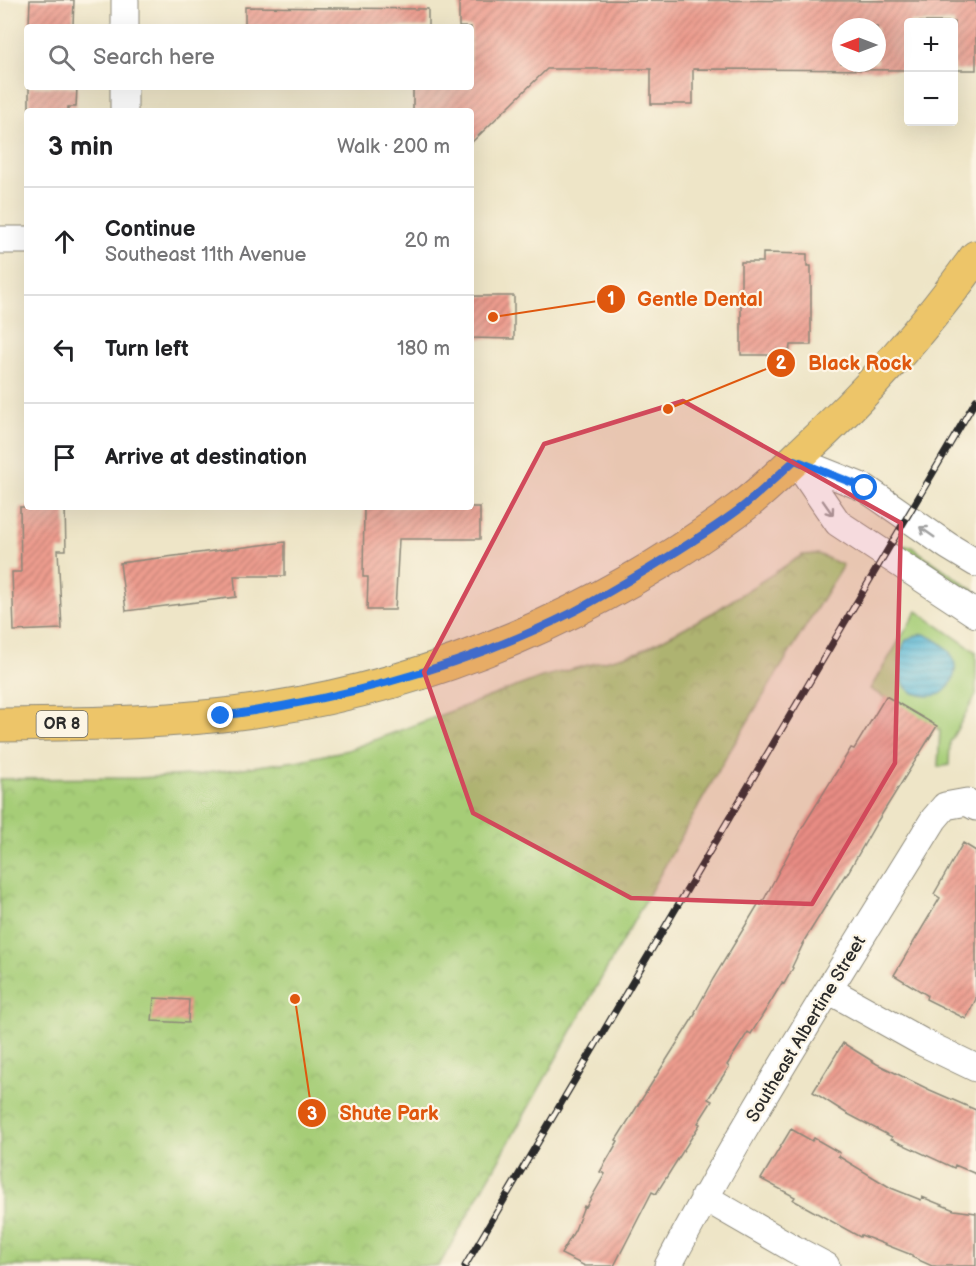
<!DOCTYPE html>
<meta charset="utf-8">
<style>
:root{--surface:#fff;--page:#f6f6f6;--text:#202124;--muted:#757577;--line:#e0e0e0}
body{margin:0;font-family:"Balsamiq Sans",sans-serif;background:var(--page);color:var(--text)}
.controls{position:absolute;right:18px;top:18px;display:grid;overflow:hidden;border-radius:6px;box-shadow:0 6px 24px #0002}
.controls button{width:54px;height:54px;display:grid;place-items:center;padding:0;border:0;border-bottom:2px solid var(--line);background:var(--surface);color:var(--text);font:30px sans-serif}
.compass{position:absolute;left:832px;top:18px;width:54px;height:54px;border-radius:50%;background:var(--surface);box-shadow:0 6px 24px #0002;rotate:270deg}
.stop{position:absolute;width:18px;height:18px;margin:-14px;border:4px solid #1a73e8;border-radius:50%;background:#fff}
.stop.end{background:#1a73e8;border-color:#fff;box-shadow:0 2px 6px #0008}
.list{margin:0;padding:0;list-style:none}
h2{display:flex;justify-content:space-between;align-items:center;height:78px;margin:0;padding:0 24px;font-size:26px}
h2 small{font-size:20px;font-weight:400;color:var(--muted)}
.list li{display:grid;grid-template-columns:39px 1fr auto;gap:18px;align-items:center;box-sizing:border-box;height:108px;padding:0 24px;border-top:2px solid var(--line)}
.list b{display:block;font-size:22px;white-space:nowrap}
.list p{margin:0;font-size:20px;white-space:nowrap;color:var(--muted)}
.list em{font-size:20px;font-style:normal;color:var(--muted)}
.icon{flex:none;width:33px;height:33px;fill:none;stroke:currentColor;stroke-width:2;stroke-linecap:round;stroke-linejoin:round}
.map{position:relative;flex:none;width:976px;height:1266px;overflow:hidden}
.search{position:absolute;background:var(--surface);box-shadow:0 6px 24px #0002;left:24px;top:24px;width:450px;height:66px;display:flex;align-items:center;gap:15px;box-sizing:border-box;padding:0 21px;border-radius:6px;color:var(--muted);font-size:22px}
.panel{position:absolute;background:var(--surface);box-shadow:0 6px 24px #0002;left:24px;top:108px;width:450px;height:402px;border-radius:6px}
.map>svg:first-child{display:block}
.green{fill:#a6cd77;stroke:#687c51;stroke-width:1.5}
.park{fill:url(#park-crowns);stroke:#687c51;stroke-width:1.5}
.water{fill:url(#water-rules);stroke:#427180;stroke-width:1.5}
.building{fill:url(#building-hatch);fill-rule:evenodd}
.lines{fill:none;stroke-linecap:round;stroke-linejoin:round}
.minor-casing{stroke:#8c8879;stroke-width:29}
.major-casing{stroke:#8c8879;stroke-width:35}
.minor{stroke:#fff;stroke-width:27}
.major{stroke:#edc569;stroke-width:33}
.rail-casing{stroke:#2b2b2b;stroke-width:7}
.rail{stroke:#fcf5e5;stroke-width:4.5;stroke-dasharray:14;stroke-linecap:butt}
.oneway{stroke:#a0a0a0}
.route{stroke:#1a73e8;stroke-width:8}
.marked{fill:#d1495b;fill-opacity:0.2;stroke:#d1495b;stroke-width:4.5;stroke-linejoin:round}
.labels{text-anchor:middle;dominant-baseline:central;stroke-width:4.5;stroke-linejoin:round;paint-order:stroke}
.shield{fill:#fcf5e5;stroke:#6a6863;stroke-width:1.5}
.shield-label{font-size:16px;font-weight:bold;fill:#2b2b2b}
.street-label{font-size:18px;fill:#2b2b2b;stroke:#fcf5e5}
.leader{fill:none;stroke:#df570e;stroke-width:2}
.callout-dot{fill:#df570e;stroke:#fcf5e5;stroke-width:2}
.mark-label{font-size:18px;text-anchor:middle;font-weight:bold;fill:#fff}
.callout-label{font-size:20px;text-anchor:middle;font-weight:bold;fill:#df570e;stroke:#fcf5e5;stroke-width:4.5;stroke-linejoin:round;paint-order:stroke}
</style>
<div class="map">
<svg width="976" height="1266" viewBox="0 0 976 1266">
<defs>
<pattern id="park-crowns" width="20" height="18" patternUnits="userSpaceOnUse" patternTransform="scale(1.5)"><rect width="20" height="18" fill="#a6cd77"/><path d="M2 6a3 3 0 1 1 6 0M12 15a3 3 0 1 1 6 0" fill="none" stroke="#8fb067"/></pattern>
<pattern id="water-rules" width="6" height="5" patternUnits="userSpaceOnUse" patternTransform="scale(1.5)"><rect width="6" height="5" fill="#58b7d6"/><path d="M0 2.5h6" fill="none" stroke="#4995ae"/></pattern>
<pattern id="building-hatch" width="6" height="6" patternUnits="userSpaceOnUse" patternTransform="scale(1.5)"><rect width="6" height="6" fill="#ed9c8e"/><path d="M-1 1l2-2M0 6l6-6M5 7l2-2" fill="none" stroke="#c07f74"/></pattern>
</defs>
<rect width="100%" height="100%" fill="#fcf5e5"/>
<filter id="ink" filterUnits="userSpaceOnUse"><feTurbulence type="fractalNoise" baseFrequency=".0167" numOctaves="2"/><feDisplacementMap in="SourceGraphic" scale="12" xChannelSelector="R" yChannelSelector="G"/><feConvolveMatrix kernelMatrix="1 2 1 2 8 2 1 2 1" color-interpolation-filters="sRGB"/></filter>
<filter id="wash" filterUnits="userSpaceOnUse"><feTurbulence type="fractalNoise" baseFrequency=".008" numOctaves="4" result="noise"/><feDisplacementMap in="SourceGraphic" scale="24" xChannelSelector="R" yChannelSelector="G"/><feGaussianBlur stdDeviation="1.35" result="paint"/><feColorMatrix in="noise" values="0 0 0 0 0 0 0 0 0 0 0 0 0 0 0 0 0 1.4 0 .05"/><feComposite in="paint" operator="in"/></filter>
<g filter="url(#wash)">
<rect width="100%" height="100%" fill="#eee5c7"/>
<path class="green" d="M 903,546 L 910,546 L 976,592 L 976,606 L 901,549 Z
M 917,611 L 976,652 L 976,695 L 950,742 L 949,765 L 938,767 L 940,730 L 870,689 Z"/>
<path class="park" d="M 818,554 L 843,565 L 728,754 L 439,1266 L 0,1266 L 0,779 L 139,778 L 191,775 L 296,761 L 348,750 L 542,677 L 639,652 L 714,612 L 802,555 Z"/>
<path class="water" d="M 924,634 C 944,642 964,659 951,683 C 949,686 946,691 942,693 C 938,696 933,696 928,696 C 904,694 901,684 900,662 C 900,656 902,646 906,640 C 911,636 918,635 924,634 Z"/>
<g id="blocks">
<path class="building" d="M 30,0 L 74,0 L 73,25 L 29,24 Z
M 459,0 L 976,1 L 976,70 L 954,70 L 954,22 L 909,22 L 909,70 L 693,69 L 693,104 L 651,104 L 651,69 L 547,69 L 471,143 L 471,111 L 413,111 L 413,87 L 471,87 L 471,27 L 459,27 ZM 841,27 L 877,27 L 877,63 L 841,63 Z
M 245,7 L 428,9 L 428,27 L 245,27 Z
M 29,87 L 77,87 L 76,107 L 68,107 L 68,111 L 29,111 Z
M 763,253 L 807,254 L 807,266 L 811,266 L 811,345 L 790,345 L 789,355 L 741,355 L 741,262 L 763,262 Z
M 471,296 L 514,296 L 514,339 L 471,338 Z
M 20,507 L 65,507 L 66,550 L 58,550 L 62,629 L 14,631 L 12,572 L 21,572 Z
M 364,507 L 480,507 L 480,539 L 399,539 L 395,610 L 367,610 L 368,577 L 363,577 Z
M 285,542 L 285,576 L 234,576 L 236,597 L 126,611 L 120,563 Z
M 886,696 L 937,726 L 877,822 L 846,876 L 845,875 L 802,944 L 803,944 L 792,967 L 793,968 L 784,984 L 782,983 L 751,1034 L 748,1032 L 727,1065 L 729,1067 L 708,1099 L 712,1101 L 698,1123 L 700,1124 L 656,1194 L 652,1192 L 614,1266 L 585,1266 L 561,1254 L 575,1230 L 584,1206 L 586,1207 L 605,1174 L 600,1172 L 618,1141 L 616,1140 L 696,1013 L 695,1012 L 713,979 L 759,903 L 761,905 L 802,828 L 851,748 L 854,749 Z
M 963,843 L 976,851 L 976,999 L 966,1019 L 926,999 L 927,995 L 894,975 L 940,898 L 934,894 Z
M 154,998 L 189,1000 L 188,1023 L 152,1021 Z
M 843,1043 L 877,1064 L 930,1090 L 976,1110 L 976,1174 L 955,1165 L 954,1168 L 891,1139 L 892,1137 L 846,1113 L 813,1092 Z
M 791,1129 L 812,1141 L 814,1138 L 840,1153 L 838,1156 L 891,1188 L 921,1200 L 922,1197 L 954,1210 L 976,1213 L 976,1266 L 932,1266 L 912,1257 L 912,1255 L 861,1235 L 860,1237 L 793,1200 L 795,1197 L 761,1179 Z"/>
</g>
</g>
<g filter="url(#ink)">
<use href="#blocks" fill-opacity="0" stroke="#8c8879" stroke-width="1.5"/>
<g class="lines">
<defs>
<path id="minor" d="M 125,27 L 125,0
M 124,111 L 124,87
M 0,240 L 27,240
M 795,460 L 838,523 L 976,614
M 795,460 L 865,488 L 948,546 L 976,563
M 829,990 L 922,1042 L 976,1068
M 704,1197 L 794,1249 L 826,1266
M 668,1266 C 749,1113 843,967 934,819 L 945,806 L 967,802 L 976,807"/>
<path id="major" d="M 0,725 C 89,724 179,723 267,709 C 437,683 601,612 739,509 C 762,492 782,472 803,452 C 867,393 925,328 976,257"/>
</defs>
<use href="#minor" class="minor-casing"/>
<use href="#major" class="major-casing"/>
<use href="#minor" class="minor"/>
<use href="#major" class="major"/>
<defs>
<path id="rail" d="M 465,1266 L 976,400"/>
</defs>
<use href="#rail" class="rail-casing"/>
<use href="#rail" class="rail"/>
</g>
<defs><path id="oneway-shaft" d="M-6 0H5M1.5-3L5.5 0L1.5 3" fill="none" stroke-width="1.6" stroke-linecap="round" stroke-linejoin="round" transform="scale(1.5)"/></defs>
<g class="oneway">
<use href="#oneway-shaft" transform="translate(828 508) rotate(55)"/>
<use href="#oneway-shaft" transform="translate(927 532) rotate(-145)"/>
</g>
</g>
<g class="lines" filter="url(#ink)">
<path class="route" d="M 221,716 C 341,699 462,668 571,613 C 598,599 624,583 650,568 C 681,549 712,530 741,508 C 760,493 777,476 795,460 L 865,488"/>
</g>
<path class="marked" d="M 683,401 L 901,523 L 895,763 L 812,904 L 631,898 L 473,813 L 424,672 L 544,444 Z"/>
<g class="labels">
<rect class="shield" x="36.5" y="711" width="51" height="26" rx="4.5"/>
<g class="shield-label">
<text x="62" y="724">OR 8</text>
</g>
<g class="street-label">
<text transform="translate(806 1029) rotate(-59)">Southeast Albertine Street</text>
</g>
</g>
<path class="leader" d="M493 317L611 299M668 409L781 363M295 999L312 1113"/>
<g class="callout-dot">
<circle cx="493" cy="317" r="6"/>
<circle cx="668" cy="409" r="6"/>
<circle cx="295" cy="999" r="6"/>
<circle cx="611" cy="299" r="15"/>
<circle cx="781" cy="363" r="15"/>
<circle cx="312" cy="1113" r="15"/>
</g>
<g class="mark-label">
<text x="611" y="305">1</text>
<text x="781" y="369">2</text>
<text x="312" y="1120">3</text>
</g>
<g class="callout-label">
<text x="700" y="306">Gentle Dental</text>
<text x="860" y="370">Black Rock</text>
<text x="389" y="1120">Shute Park</text>
</g>
</svg>
<div class="controls">
<button>+</button>
<button>−</button>
</div>
<svg class="compass" viewBox="-18 -18 36 36"><path d="M0-13l5 13h-10z" fill="#e53935"/><path d="M0 13l5-13h-10z" fill="#757577"/></svg>
<div class="stop" style="left:865px;top:488px"></div>
<div class="stop end" style="left:221px;top:716px"></div>
<div class="search"><svg class="icon" aria-label="search" viewBox="0 0 24 24"><circle cx="10" cy="10" r="6"/><path d="M15 15l6 6"/></svg>Search here</div>
<section class="panel">
<h2>3 min<small>Walk · 200 m</small></h2>
<ul class="list">
<li><svg class="icon" aria-label="ahead" viewBox="0 0 24 24"><path d="M12 20V5M6 11l6-6 6 6"/></svg><div><b>Continue</b><p>Southeast 11th Avenue</p></div><em>20 m</em></li>
<li><svg class="icon" aria-label="left" viewBox="0 0 24 24"><path d="M17 20v-9H6M10 6l-5 5 5 5"/></svg><div><b>Turn left</b></div><em>180 m</em></li>
<li><svg class="icon" aria-label="arrive" viewBox="0 0 24 24"><path d="M6 21V4h12l-3 4 3 4H6"/></svg><div><b>Arrive at destination</b></div></li>
</ul>
</section>
</div>
